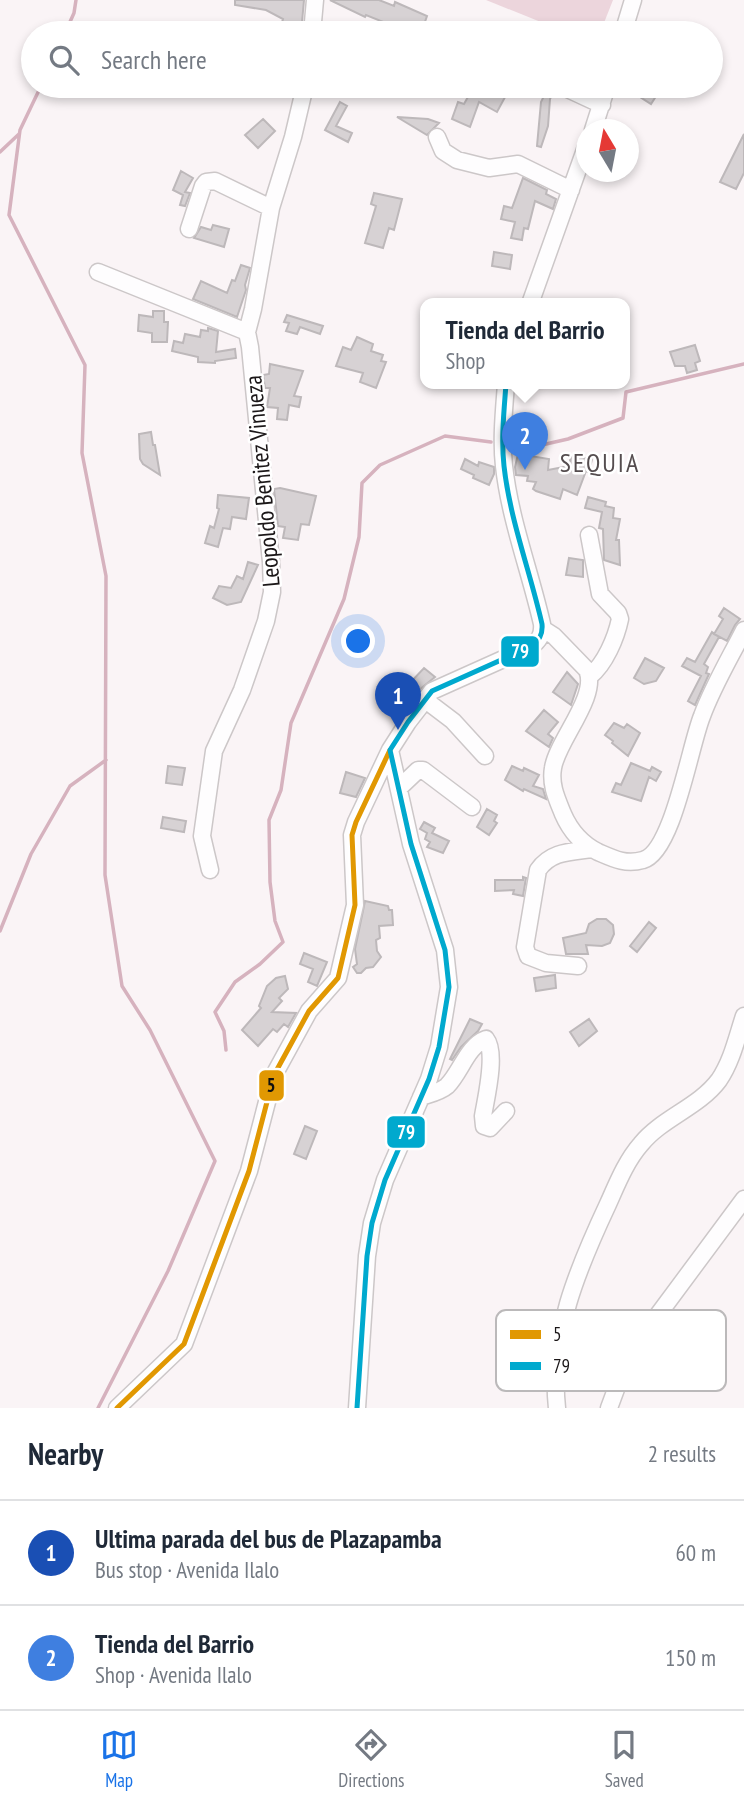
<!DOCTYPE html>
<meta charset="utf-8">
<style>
:root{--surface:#fff;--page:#f2f2f3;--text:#1f2937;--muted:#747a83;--line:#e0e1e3;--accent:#1a73e8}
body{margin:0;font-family:"PT Sans Narrow",sans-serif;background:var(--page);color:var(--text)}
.compass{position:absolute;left:576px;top:119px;width:63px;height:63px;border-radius:50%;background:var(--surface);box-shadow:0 4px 10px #0003;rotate:350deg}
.you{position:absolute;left:359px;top:642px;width:24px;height:24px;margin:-18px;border:5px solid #fff;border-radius:50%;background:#1a73e8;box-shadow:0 0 0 10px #1a73e833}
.badge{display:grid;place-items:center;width:46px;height:46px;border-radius:50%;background:var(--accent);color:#fff;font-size:23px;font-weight:700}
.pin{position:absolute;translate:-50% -58px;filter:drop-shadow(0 2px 4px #0008)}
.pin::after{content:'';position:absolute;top:37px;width:24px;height:21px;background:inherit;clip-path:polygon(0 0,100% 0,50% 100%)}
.popup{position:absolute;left:420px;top:298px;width:210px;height:91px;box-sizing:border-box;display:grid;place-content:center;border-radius:14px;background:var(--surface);filter:drop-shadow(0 2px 5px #0005);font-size:23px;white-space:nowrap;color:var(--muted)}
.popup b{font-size:26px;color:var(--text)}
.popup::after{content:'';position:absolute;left:50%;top:100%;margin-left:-14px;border:14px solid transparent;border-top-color:var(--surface)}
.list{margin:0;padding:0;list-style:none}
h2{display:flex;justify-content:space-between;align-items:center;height:91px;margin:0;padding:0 28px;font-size:30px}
h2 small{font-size:23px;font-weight:400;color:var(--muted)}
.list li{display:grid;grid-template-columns:46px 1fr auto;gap:21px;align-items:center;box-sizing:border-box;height:105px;padding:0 28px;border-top:2px solid var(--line)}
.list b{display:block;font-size:26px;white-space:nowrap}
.list p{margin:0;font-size:23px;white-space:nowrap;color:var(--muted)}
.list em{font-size:23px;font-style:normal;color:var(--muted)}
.icon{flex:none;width:38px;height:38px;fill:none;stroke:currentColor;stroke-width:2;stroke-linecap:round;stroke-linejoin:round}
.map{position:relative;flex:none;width:744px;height:1408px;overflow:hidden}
.search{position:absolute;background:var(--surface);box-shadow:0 4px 10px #0003;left:21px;right:21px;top:21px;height:77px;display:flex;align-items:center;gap:18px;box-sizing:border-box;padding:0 24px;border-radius:38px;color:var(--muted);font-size:26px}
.sheet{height:301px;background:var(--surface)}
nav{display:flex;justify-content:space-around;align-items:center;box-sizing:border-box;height:98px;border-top:2px solid var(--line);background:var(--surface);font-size:19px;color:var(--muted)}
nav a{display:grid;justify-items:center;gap:4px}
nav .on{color:var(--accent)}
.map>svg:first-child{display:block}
.green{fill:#ecd5dc}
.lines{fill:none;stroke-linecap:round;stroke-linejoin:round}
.stream{stroke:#d6b2be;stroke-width:3.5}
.building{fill:#d7d2d4;stroke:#bdb8ba;stroke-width:2}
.minor-casing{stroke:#ccc7c8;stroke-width:19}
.minor{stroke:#fefdfe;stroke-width:16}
.bus-1-casing{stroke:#fff;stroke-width:10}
.bus-2-casing{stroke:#fff;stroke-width:10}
.bus-1{stroke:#e19802;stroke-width:5}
.bus-2{stroke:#00a9ce;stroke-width:5}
.labels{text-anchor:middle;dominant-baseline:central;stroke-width:5;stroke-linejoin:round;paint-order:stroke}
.street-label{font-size:24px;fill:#1b1718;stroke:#fff}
.neighbourhood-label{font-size:26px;letter-spacing:2px;fill:#554d4f;stroke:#fff}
.key{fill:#fff;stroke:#bbb9ba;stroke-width:2}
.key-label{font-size:19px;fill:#1b1718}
.line-badge{stroke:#fff;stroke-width:2.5}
.badge-label{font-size:19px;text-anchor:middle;font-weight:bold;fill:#fff}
.pale-badge-label{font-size:19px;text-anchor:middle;font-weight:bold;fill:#111}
</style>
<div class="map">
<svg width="744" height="1408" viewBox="0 0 744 1408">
<rect width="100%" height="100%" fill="#faf4f6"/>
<path class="green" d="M 486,0 L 613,0 L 600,33 L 568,33 Z"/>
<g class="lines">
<path class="stream" d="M 65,33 L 74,13 L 76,0
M 41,86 L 20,130 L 9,215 L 85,365 L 82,453 L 106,576 L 105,875 L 122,986 L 150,1030 L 215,1161 L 168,1271 L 98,1408
M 0,152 L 19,134
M 533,447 L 568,439 L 623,418 L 626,392 L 744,364
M 0,931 L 31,854 L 70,786 L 106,760
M 226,1050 L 224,1031 L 215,1012 L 235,982 L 260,964 L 283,942 L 275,921 L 270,882 L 269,820 L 281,790 L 291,723 L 344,599 L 359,537 L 362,483 L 380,465 L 445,436 L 491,442"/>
</g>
<path class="building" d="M 235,0 L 304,0 L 301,33 L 279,32 L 283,19 L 266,10 L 235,5 Z
M 330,0 L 379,0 L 394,6 L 395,2 L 427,16 L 421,33 L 394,33 L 395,31 L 385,27 L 386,23 L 366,15 L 365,17 Z
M 474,86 L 511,86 L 497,112 L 479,102 L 470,127 L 452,119 L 458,102 L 464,104 Z
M 543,86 L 551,86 L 553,93 L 550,99 L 548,126 L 541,147 L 537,146 L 541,102 L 544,96 L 539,94 Z
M 623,86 L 646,86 L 658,93 L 651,104 Z
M 340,102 L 347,106 L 336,126 L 352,133 L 348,142 L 325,130 Z
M 397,117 L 428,119 L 439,123 L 427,135 Z
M 263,119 L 275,131 L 258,148 L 245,135 Z
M 744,134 L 744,173 L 736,189 L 720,182 Z
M 181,171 L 193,178 L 185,192 L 190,193 L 185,206 L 180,205 L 183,195 L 173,190 Z
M 523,178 L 547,190 L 546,194 L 556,199 L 553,209 L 535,201 L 528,229 L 524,228 L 522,240 L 511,238 L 515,222 L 501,219 L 504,206 L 512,208 Z
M 374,193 L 402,199 L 394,230 L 389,228 L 383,248 L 365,243 L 376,206 L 371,204 Z
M 213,225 L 229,229 L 224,247 L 194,238 L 201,227 L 211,230 Z
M 494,252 L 512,255 L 510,269 L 492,266 Z
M 241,265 L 250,268 L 245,285 L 246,290 L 237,317 L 193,299 L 201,281 L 227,293 L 232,280 L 235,281 Z
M 153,311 L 164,311 L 164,322 L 168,322 L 167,342 L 152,342 L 152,333 L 138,331 L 139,315 L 153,317 Z
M 287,315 L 323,326 L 320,334 L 300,327 L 297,334 L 286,331 L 289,323 L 284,322 Z
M 208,328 L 218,331 L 216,352 L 235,349 L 236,358 L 215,361 L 215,363 L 198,362 L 198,357 L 172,351 L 174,341 L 183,343 L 185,334 L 200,337 L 201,330 L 208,331 Z
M 357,337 L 373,344 L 371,351 L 383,355 L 381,361 L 386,362 L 376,388 L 360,382 L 363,373 L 336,366 L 343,347 L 351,350 Z
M 695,345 L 700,361 L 695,363 L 697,370 L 687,373 L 685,366 L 675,366 L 670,352 Z
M 270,364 L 303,371 L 294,396 L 301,397 L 299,407 L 289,405 L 287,420 L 277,419 L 278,408 L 267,407 L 270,388 L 265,388 L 263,375 L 269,374 Z
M 151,432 L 153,445 L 155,445 L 160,475 L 143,464 L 140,459 L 139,434 Z
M 518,454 L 549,459 L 548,470 L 569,466 L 571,456 L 592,459 L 589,472 L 586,471 L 577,495 L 563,489 L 560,499 L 536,491 L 533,489 L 536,482 L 527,481 L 528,476 L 516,475 L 515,467 Z
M 465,459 L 478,466 L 479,462 L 494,467 L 494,474 L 489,485 L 473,478 L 474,475 L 461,469 Z
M 280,488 L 316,496 L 309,525 L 301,524 L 298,540 L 283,538 L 285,527 L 278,526 L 274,489 Z
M 218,495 L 249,498 L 246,519 L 232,517 L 230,529 L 223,528 L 218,547 L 205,543 L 210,526 L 214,528 L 219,509 L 217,508 Z
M 588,497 L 606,502 L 605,506 L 614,508 L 613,518 L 620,519 L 616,540 L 619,540 L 620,565 L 604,560 L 603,529 L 599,528 L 602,512 L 585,508 Z
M 569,558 L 583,560 L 583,577 L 566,575 Z
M 248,562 L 258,565 L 241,602 L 227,605 L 213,598 L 219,586 L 231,588 L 237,576 L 243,579 Z
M 724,608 L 740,619 L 735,625 L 727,641 L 714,634 L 723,619 L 719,616 Z
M 712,632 L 719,637 L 704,664 L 708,667 L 706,673 L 709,674 L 695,705 L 688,701 L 701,676 L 682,666 L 687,658 L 695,662 Z
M 645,658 L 664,668 L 656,681 L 644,684 L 634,678 Z
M 424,668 L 435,677 L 419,690 L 410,683 Z
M 567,672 L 578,684 L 571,705 L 553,692 Z
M 544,710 L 558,722 L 548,734 L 553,738 L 549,747 L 526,731 Z
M 614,723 L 624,728 L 627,724 L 640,733 L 628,756 L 612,743 L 613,741 L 605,735 Z
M 631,763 L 650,771 L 652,767 L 661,772 L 656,781 L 649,777 L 641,801 L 612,792 L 616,783 L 621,785 Z
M 168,766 L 185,768 L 182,785 L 166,783 Z
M 512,766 L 523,771 L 524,768 L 539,775 L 533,786 L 543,789 L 546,799 L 524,789 L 523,791 L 505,780 Z
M 346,772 L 365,778 L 356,797 L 340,793 Z
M 487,809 L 497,815 L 494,821 L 497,823 L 489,835 L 477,827 Z
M 163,817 L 186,821 L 184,832 L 161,828 Z
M 424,822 L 435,828 L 432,833 L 449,841 L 443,853 L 427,847 L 430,842 L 425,839 L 427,833 L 420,829 Z
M 523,877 L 526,878 L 523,896 L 513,894 L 514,890 L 495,891 L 495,880 L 523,880 Z
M 365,901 L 388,906 L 389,910 L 392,910 L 393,925 L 379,926 L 380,938 L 376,940 L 377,951 L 381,957 L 373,967 L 366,968 L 361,973 L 357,973 L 353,967 L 357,964 L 355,949 Z
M 597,919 L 606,919 L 613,925 L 614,934 L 610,943 L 602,946 L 586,945 L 588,954 L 566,954 L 563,938 L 586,933 L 589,924 Z
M 649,922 L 656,928 L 637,952 L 630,946 Z
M 304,953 L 327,962 L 317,986 L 308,982 L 313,969 L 300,964 Z
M 555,975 L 556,988 L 536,991 L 534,978 Z
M 285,976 L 288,989 L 279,998 L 282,1001 L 272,1012 L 296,1013 L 288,1027 L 284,1024 L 277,1032 L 273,1029 L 258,1046 L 242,1030 L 261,1008 L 259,1006 L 267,986 L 276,978 Z
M 470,1019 L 482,1024 L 478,1031 L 461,1047 L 452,1060 L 450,1059 Z
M 589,1019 L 597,1031 L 579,1046 L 570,1032 Z
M 305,1126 L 317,1131 L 306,1159 L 294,1154 Z"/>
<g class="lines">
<defs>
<path id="minor" d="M 312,33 L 315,0
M 623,33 L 633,0
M 561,86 L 602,105
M 593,130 L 607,86
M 437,137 L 443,151 L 457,160 L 489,168 L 518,164 L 571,190
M 189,229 L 203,186 L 206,182 L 215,181 L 271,208
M 98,272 L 247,332
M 530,304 L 586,147
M 589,535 L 600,594 L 618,613 L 620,619 C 616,638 605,664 590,676
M 543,629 L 554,636 L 587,670 C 599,696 557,741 553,768 C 550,785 557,799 563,814 C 570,830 582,844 598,852 C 614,859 626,865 643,860 C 673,852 690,745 702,716 C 713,686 730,658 744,630
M 424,699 L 453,721 L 485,756
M 399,788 L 418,770 L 423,770 L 472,807
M 210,870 L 202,836 L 214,751 L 242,690 L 266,621 L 272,592 L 271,562 L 250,347 L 247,332 L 253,309 L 271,208 L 293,137 L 305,86
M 578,966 L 546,963 L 528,956 L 525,947 L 538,870 C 551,851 571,852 592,849
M 421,1097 C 430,1094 440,1092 447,1086 C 461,1072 467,1046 486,1039 C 497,1053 486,1098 483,1116 L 484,1126 L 490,1128 L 506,1111
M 117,1408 L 184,1344 L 249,1171 L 274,1075 L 309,1011 L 338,978 L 355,905 L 352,835 L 356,822 L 390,750
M 357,1408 L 367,1256 L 372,1223 L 385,1180 L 429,1079 L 439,1047 L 449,987 L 445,950 L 411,844 L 390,750 L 408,722 L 432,691 L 530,647 C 539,641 543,635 542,624 C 530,571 510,520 504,466 C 501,439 504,411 506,384
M 557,1408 C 549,1336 578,1268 608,1204 C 617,1184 626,1161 641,1144 C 662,1118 699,1107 719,1080 C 732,1061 737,1037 744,1016
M 609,1408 L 622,1373 L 649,1327 L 744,1199"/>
</defs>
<use href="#minor" class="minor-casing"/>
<use href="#minor" class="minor"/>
<defs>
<path id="bus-1" d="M 117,1408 L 184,1344 L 249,1171 L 274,1075 L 309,1011 L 338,978 L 355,905 L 352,835 L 356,822 L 390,750"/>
<path id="bus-2" d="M 357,1408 L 367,1256 L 372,1223 L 385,1180 L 429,1079 L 439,1047 L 449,987 L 445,950 L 411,844 L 390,750 L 408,722 L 432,691 L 530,647 C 539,641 543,635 542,624 C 530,571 510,520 504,466 C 501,439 504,411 506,384"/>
</defs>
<use href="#bus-1" class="bus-1-casing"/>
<use href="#bus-2" class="bus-2-casing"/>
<use href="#bus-1" class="bus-1"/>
<use href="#bus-2" class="bus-2"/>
</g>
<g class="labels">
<g class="street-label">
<text transform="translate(262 481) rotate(-95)">Leopoldo Benitez Vinueza</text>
</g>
<g class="neighbourhood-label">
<text x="600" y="462">SEQUIA</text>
</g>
</g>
<rect x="496" y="1310" width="230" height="81" rx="10" class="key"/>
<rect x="510" y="1330" width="31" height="9" fill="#e19802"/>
<rect x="510" y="1362" width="31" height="8" fill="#00a9ce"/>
<g class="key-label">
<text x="553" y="1341">5</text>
<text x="553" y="1373">79</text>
</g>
<g class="line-badge">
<rect x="500" y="635" width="40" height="33" rx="7" fill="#00a9ce"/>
<rect x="258" y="1069" width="27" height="33" rx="7" fill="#e19802"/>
<rect x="386" y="1115" width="40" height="34" rx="7" fill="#00a9ce"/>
</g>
<g class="badge-label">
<text x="520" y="658">79</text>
<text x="406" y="1139">79</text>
</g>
<g class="pale-badge-label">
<text x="271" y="1092">5</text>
</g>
</svg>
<svg class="compass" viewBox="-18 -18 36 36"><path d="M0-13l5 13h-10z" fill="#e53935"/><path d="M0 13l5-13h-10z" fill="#747a83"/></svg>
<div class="you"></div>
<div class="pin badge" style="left:398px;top:730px;background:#1a4fb4">1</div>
<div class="pin badge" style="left:525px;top:470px;background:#3f7fe0">2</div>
<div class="popup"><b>Tienda del Barrio</b>Shop</div>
<div class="search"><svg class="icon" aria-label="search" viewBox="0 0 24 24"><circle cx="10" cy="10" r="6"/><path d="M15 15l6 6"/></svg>Search here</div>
</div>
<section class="sheet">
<h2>Nearby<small>2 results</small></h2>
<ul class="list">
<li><span class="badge" style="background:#1a4fb4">1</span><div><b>Ultima parada del bus de Plazapamba</b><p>Bus stop · Avenida Ilalo</p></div><em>60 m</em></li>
<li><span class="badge" style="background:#3f7fe0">2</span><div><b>Tienda del Barrio</b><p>Shop · Avenida Ilalo</p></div><em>150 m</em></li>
</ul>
</section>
<nav>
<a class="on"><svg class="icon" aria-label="map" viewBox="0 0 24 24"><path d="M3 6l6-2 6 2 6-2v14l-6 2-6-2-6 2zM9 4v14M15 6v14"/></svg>Map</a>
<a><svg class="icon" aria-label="directions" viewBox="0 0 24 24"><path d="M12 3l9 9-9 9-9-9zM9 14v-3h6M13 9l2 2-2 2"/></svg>Directions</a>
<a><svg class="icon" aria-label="saved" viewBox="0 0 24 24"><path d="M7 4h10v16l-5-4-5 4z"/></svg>Saved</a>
</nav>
